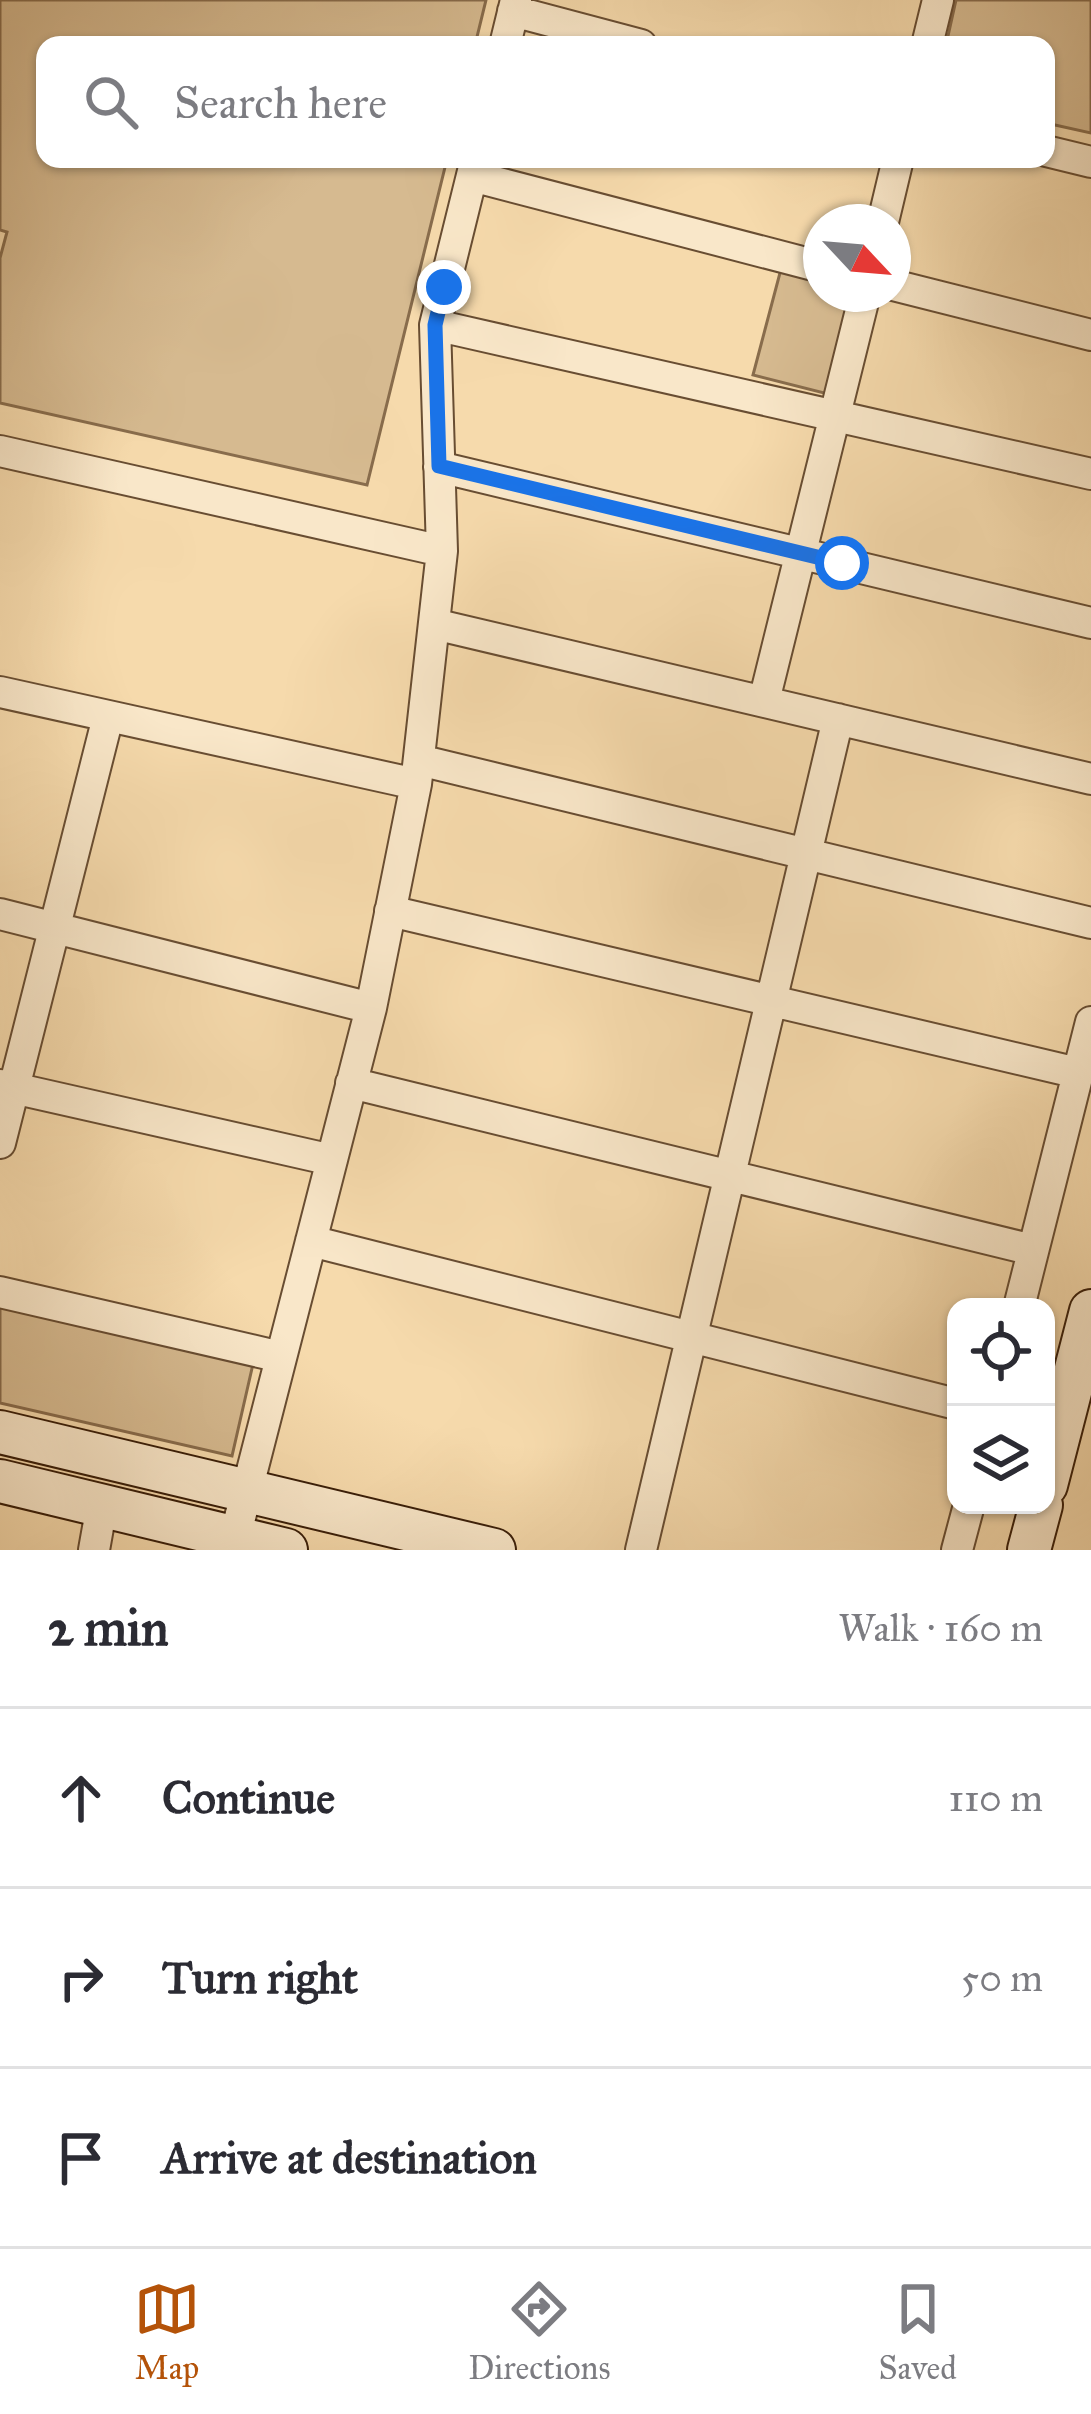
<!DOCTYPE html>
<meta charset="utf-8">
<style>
:root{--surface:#fff;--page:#f7f7f7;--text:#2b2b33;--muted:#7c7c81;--line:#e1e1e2;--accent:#b45309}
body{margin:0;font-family:"IM FELL Great Primer",serif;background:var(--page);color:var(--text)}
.controls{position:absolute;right:36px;bottom:36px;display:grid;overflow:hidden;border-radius:24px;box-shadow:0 3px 9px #0004}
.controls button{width:108px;height:108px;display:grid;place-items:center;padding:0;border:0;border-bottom:3px solid var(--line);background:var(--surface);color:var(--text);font:60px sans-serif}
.compass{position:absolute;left:803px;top:204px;width:108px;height:108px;border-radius:50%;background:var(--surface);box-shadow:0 3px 9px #0004;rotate:116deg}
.stop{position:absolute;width:36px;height:36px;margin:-27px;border:9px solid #1a73e8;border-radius:50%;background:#fff}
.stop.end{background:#1a73e8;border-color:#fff;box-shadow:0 3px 12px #0008}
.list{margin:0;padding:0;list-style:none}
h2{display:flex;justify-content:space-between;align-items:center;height:156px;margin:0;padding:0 48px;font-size:51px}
h2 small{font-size:39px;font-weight:400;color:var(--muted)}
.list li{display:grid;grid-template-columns:78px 1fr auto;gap:36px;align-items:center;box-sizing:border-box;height:180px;padding:0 48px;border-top:3px solid var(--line)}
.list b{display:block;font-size:45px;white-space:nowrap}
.list em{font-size:39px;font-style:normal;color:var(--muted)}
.icon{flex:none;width:66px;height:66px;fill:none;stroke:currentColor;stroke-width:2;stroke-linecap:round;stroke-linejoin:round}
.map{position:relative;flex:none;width:1091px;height:1550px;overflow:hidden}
.search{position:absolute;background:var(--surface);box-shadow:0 3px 9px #0004;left:36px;right:36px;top:36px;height:132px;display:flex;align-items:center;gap:30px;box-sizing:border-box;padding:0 42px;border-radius:24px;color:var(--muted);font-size:45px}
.sheet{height:696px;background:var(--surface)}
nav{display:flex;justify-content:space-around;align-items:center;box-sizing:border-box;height:168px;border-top:3px solid var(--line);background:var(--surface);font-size:33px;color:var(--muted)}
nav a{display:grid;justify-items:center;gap:6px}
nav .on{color:var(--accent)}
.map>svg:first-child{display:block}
.green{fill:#d6ba90;stroke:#886c4c;stroke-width:3}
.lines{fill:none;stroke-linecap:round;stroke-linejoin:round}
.street-casing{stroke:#684d32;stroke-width:34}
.secondary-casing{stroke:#391e09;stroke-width:46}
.street{stroke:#f9e7c9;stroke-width:30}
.secondary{stroke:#f9e7c9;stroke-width:42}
.route{stroke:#1a73e8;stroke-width:15}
</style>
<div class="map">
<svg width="1091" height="1550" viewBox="0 0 1091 1550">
<rect width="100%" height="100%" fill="#f6daac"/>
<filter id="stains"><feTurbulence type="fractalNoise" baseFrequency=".00167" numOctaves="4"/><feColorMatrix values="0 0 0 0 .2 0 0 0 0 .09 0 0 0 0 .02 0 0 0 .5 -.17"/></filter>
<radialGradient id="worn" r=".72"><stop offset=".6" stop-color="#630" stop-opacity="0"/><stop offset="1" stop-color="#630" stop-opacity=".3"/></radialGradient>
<path class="green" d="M 0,0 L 486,0 L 475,45 L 45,45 L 45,159 L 447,159 L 367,485 L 0,403 L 0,258 L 7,232 L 0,230 Z
M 956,0 L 1091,0 L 1091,133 L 1046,123 L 1046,45 L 946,45 Z
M 781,269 L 821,279 L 821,294 L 854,294 L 828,394 L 753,375 Z
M 0,1306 L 253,1364 L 232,1456 L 0,1403 Z"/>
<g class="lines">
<defs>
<path id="street" d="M 513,11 L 641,45
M 505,45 L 516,0
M 927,45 L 938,0
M 1046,151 L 1091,162
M 472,176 L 821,267
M 883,222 L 898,159
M 893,285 L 1091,335
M 435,325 L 1091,474
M 0,451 L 442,551
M 439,467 L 1091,623
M 434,624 L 1091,779
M 0,692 L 416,784
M 764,701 L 865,294
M 419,760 L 1091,923
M 390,911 L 1078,1073
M 0,914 L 371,1008
M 351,1083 L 1033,1250
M 0,1085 L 332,1160
M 0,1143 L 108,717
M 311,1241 L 956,1404
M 0,1292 L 281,1357
M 1019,1307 L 1091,1022
M 235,1537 L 371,1008 L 416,784 L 442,551 L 435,325 L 476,159
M 94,1550 L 102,1505
M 641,1550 L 838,719
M 957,1550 L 969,1505"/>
<path id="secondary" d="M 0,1432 L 494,1550
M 0,1481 L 286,1550
M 1046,1485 L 1091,1311
M 1029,1550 L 1041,1505"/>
</defs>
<use href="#street" class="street-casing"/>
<use href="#secondary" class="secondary-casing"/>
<use href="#street" class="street"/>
<use href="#secondary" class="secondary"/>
</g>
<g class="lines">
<path class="route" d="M 444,287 L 435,325 L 439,466 L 842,563"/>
</g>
<rect width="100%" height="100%" filter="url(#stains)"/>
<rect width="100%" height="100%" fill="url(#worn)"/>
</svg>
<div class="controls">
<button><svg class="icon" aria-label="locate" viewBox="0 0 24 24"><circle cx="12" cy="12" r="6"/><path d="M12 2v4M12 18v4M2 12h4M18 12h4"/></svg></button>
<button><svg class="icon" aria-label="layers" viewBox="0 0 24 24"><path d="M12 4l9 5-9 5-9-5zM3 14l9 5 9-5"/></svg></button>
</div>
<svg class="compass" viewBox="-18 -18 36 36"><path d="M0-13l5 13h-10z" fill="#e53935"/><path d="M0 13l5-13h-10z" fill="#7c7c81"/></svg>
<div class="stop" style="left:842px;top:563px"></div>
<div class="stop end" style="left:444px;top:287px"></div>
<div class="search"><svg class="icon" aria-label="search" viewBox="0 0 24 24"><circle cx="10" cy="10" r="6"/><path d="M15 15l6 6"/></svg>Search here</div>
</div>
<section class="sheet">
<h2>2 min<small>Walk · 160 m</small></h2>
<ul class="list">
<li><svg class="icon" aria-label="ahead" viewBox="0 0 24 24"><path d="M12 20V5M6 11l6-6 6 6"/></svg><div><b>Continue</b></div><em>110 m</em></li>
<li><svg class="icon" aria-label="right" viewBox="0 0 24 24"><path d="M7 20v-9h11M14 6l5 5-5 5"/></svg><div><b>Turn right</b></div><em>50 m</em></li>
<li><svg class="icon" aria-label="arrive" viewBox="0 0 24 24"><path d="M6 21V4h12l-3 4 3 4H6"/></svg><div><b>Arrive at destination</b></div></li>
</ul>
</section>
<nav>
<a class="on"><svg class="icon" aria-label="map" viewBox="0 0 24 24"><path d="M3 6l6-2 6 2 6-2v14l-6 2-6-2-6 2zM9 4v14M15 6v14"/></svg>Map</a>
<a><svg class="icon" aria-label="directions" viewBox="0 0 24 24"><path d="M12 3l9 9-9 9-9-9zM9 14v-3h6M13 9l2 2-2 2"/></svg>Directions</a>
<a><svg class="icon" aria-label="saved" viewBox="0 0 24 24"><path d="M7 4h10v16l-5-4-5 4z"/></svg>Saved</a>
</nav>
